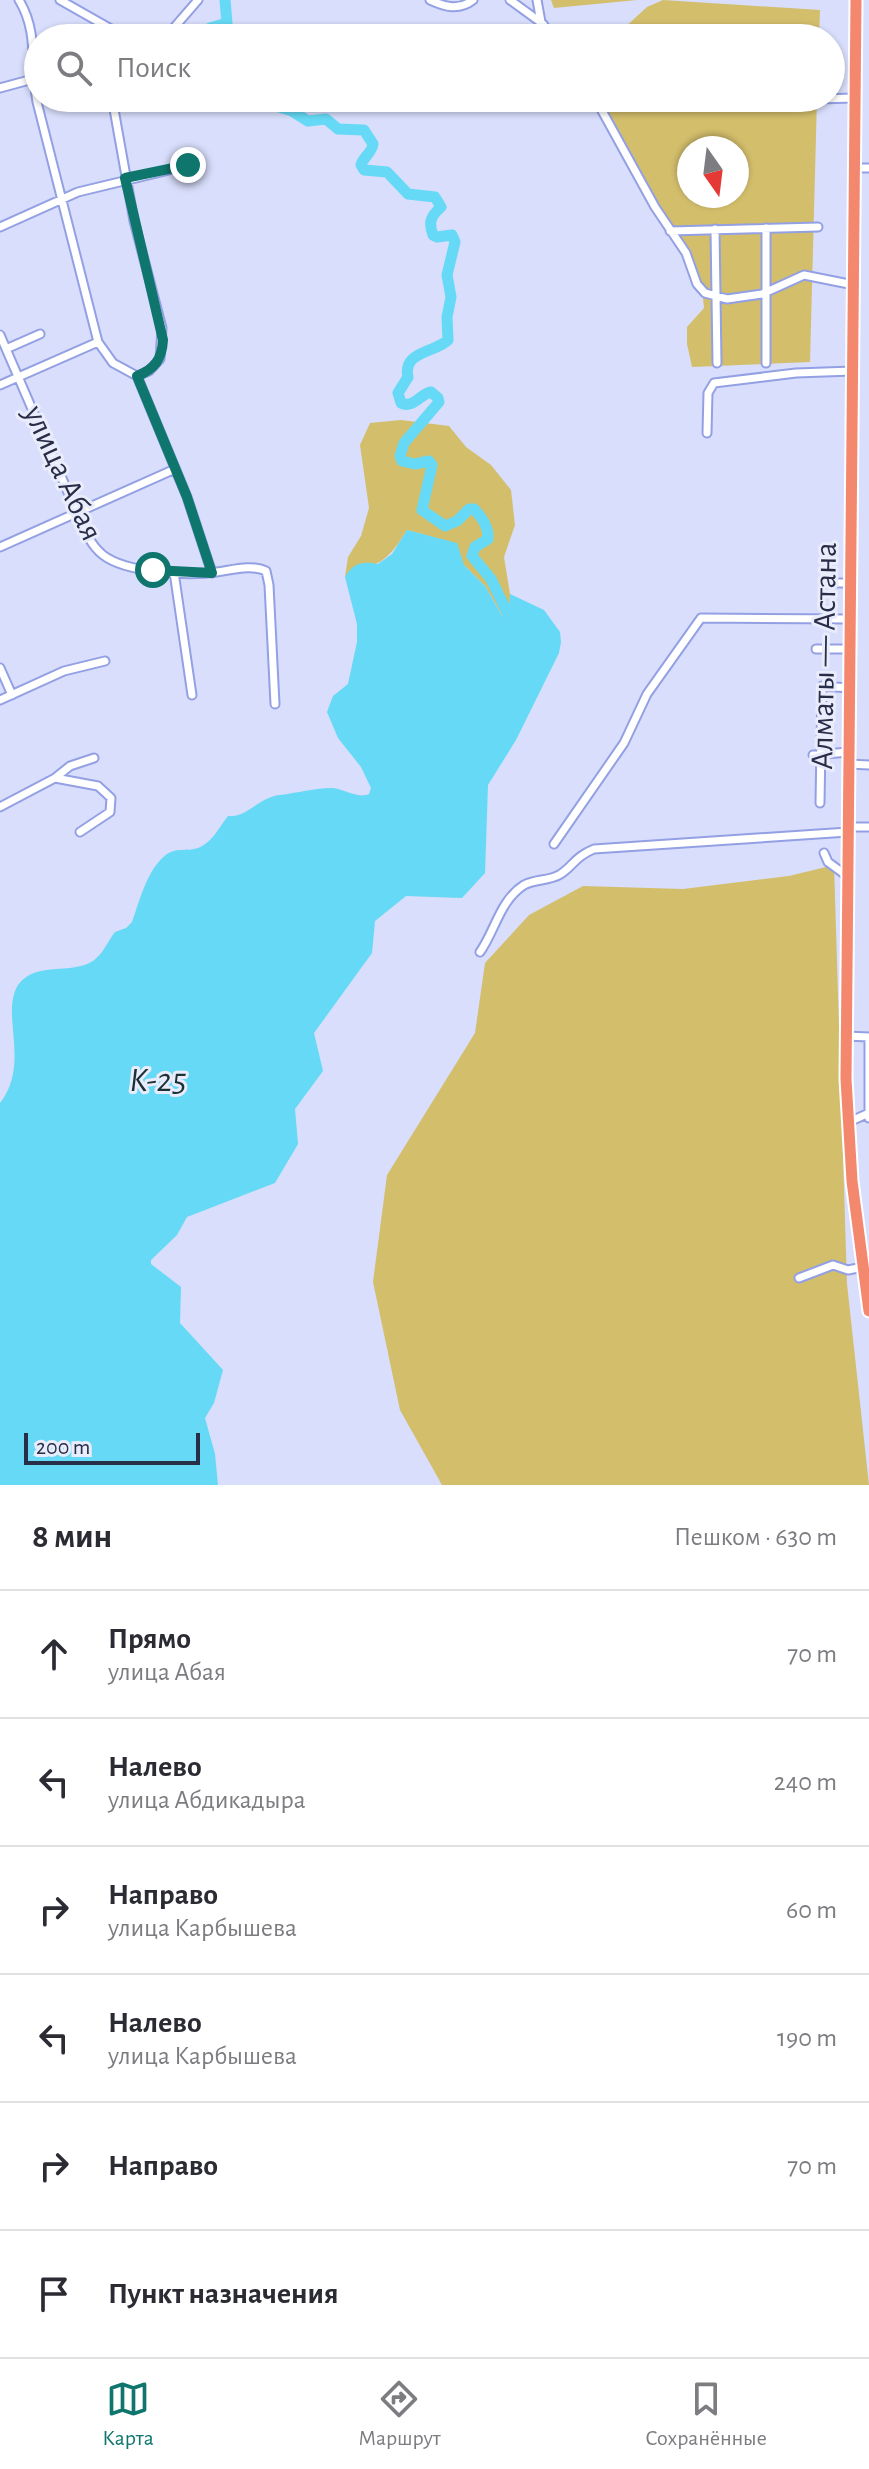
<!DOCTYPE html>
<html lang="ru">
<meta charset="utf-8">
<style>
:root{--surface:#fff;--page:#f2f2f3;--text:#2b2b33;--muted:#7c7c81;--line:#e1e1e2;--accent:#0f766e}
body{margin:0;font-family:"Alegreya Sans",sans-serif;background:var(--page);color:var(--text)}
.compass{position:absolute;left:677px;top:136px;width:72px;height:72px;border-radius:50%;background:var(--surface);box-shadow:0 2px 6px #0004;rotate:166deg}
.scale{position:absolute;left:24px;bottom:20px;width:176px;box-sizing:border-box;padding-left:8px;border:4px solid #282d48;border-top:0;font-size:22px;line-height:28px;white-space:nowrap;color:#282d48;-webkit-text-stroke:6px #e9ecfb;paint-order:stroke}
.stop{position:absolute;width:24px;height:24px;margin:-18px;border:6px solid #0f766e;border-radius:50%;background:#fff}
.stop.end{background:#0f766e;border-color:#fff;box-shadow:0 2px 8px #0008}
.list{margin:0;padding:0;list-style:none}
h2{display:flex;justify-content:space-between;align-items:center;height:104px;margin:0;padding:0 32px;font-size:34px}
h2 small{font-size:26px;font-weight:400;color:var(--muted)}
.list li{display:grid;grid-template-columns:52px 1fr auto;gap:24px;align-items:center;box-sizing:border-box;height:128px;padding:0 32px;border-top:2px solid var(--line)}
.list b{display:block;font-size:30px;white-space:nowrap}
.list p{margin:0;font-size:26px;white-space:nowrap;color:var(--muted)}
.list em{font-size:26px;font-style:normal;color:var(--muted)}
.icon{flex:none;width:44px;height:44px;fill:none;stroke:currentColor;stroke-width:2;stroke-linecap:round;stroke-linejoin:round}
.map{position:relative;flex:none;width:869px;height:1485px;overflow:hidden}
.search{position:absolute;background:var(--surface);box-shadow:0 2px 6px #0004;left:24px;right:24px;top:24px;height:88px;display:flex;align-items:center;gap:20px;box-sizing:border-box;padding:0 28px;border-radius:44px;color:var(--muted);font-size:30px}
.sheet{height:872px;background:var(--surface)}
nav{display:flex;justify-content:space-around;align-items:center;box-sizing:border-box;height:112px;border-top:2px solid var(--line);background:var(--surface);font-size:22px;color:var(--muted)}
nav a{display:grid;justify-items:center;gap:4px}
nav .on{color:var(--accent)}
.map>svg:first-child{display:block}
.green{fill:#d3be6c;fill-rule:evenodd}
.water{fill:#65d9f5}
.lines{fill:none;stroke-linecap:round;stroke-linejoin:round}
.river{stroke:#65d9f5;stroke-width:11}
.minor-casing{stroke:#93a0e3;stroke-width:11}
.trunk-casing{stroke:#fff;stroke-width:15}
.minor{stroke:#fff;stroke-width:7}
.trunk{stroke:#f4886e;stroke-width:11}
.route{stroke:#0f766e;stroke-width:10}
.labels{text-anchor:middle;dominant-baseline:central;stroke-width:6;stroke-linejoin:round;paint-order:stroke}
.street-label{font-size:32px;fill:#282d48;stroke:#e9ecfb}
.water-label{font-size:34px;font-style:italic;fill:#1c3136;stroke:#e9ecfb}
</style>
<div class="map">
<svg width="869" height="1485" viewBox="0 0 869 1485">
<rect width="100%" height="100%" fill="#d8defb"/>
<path class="green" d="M 551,0 L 637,0 L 554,8 Z
M 663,0 L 820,10 L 819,38 L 598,38 L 623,29 L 647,7 Z
M 596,98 L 817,98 L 810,362 L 692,367 L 687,344 L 687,327 L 704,308 L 702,289 L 656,200 ZM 689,148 L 737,148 L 737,196 L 689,196 Z
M 401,420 L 449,426 L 466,447 L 491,465 L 511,490 L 515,525 L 504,557 L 510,594 L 509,627 L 485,586 L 464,565 L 433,537 L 407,530 C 387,563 380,563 345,577 L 348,557 L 361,536 L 369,508 L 360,445 L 370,423 Z
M 834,865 L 847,1284 L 869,1485 L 442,1485 L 400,1410 L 373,1282 L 387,1175 L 475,1033 L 485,963 L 529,915 L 583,886 L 683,889 L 789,876 Z"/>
<path class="water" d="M 407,530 L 457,543 L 464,565 L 485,586 L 508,626 L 510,594 L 544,610 L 560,632 L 561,642 L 559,653 L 516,740 L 488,785 L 485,873 L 462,898 L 406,896 L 375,921 L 372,953 L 314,1033 L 323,1071 L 295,1109 L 298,1144 L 275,1183 L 187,1217 L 177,1235 L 151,1260 L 151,1264 L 181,1287 L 180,1323 L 223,1370 L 214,1403 L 205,1418 L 215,1454 L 218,1485 L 0,1485 L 0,1103 C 31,1063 0,1015 18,985 C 35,961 72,975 93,961 C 104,953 107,942 115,932 L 126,928 L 132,922 C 140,900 147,869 167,854 C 177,847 187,852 198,848 C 212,843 220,826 228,816 C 247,818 259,797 280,795 C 296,793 316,788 332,788 C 345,789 357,799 369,794 L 371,788 L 361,767 L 338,738 L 327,712 L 333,696 L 348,684 L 357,642 L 357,624 L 345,577 C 353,563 362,561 378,564 L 392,554 Z"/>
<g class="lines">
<path class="river" d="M 213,38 L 210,28 L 227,23 L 225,0
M 238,98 L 241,106 L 273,105 L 292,111 L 308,121 L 326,119 L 338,129 L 364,130 L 373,144 C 372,153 363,157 361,165 L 364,170 L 387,172 L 408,194 L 435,197 L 441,207 C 431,216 428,222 433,235 L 437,237 L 452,235 L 455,242 L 447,275 L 451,297 L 447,317 L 448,340 C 437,352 402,351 408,377 L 398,393 L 401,403 C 413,409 420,394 431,392 L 438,398 L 439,402 L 404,443 L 400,456 L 402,461 L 415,464 L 429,461 L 432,465 L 422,510 L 445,526 L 457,521 L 469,509 L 474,509 C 482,517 489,527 488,539 L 475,547 L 472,556 L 491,579 L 508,614 L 509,639"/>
<defs>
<path id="minor" d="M 19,0 C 39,33 30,65 37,102 L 98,342 L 113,363 L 137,376 L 187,497 L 212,573
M 60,0 L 127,38
M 430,0 C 445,7 459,11 473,0
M 510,0 L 543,24 L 552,38
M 537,0 L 541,22
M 161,38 L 172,30 L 198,0
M 0,88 L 33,79
M 112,98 L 134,221 L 162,328 L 160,359 L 149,371 L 137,376
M 595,98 L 655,207 L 686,253 L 697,284 L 705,293 L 727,299 L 762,294 L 804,275 L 854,285
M 776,100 L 855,98
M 855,168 L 869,168
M 0,227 L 78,192 L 190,165 L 195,174
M 715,229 L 717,363
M 670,231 L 818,227
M 0,335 L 77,513 C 83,527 90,545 103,555 C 126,573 188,576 217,572 C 232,570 252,564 266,571 L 269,585 L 275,704
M 6,349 L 40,334
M 766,363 L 766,228
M 0,385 L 98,342
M 707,433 L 708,393 L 714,383 L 796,373 L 853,371
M 0,547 L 175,469
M 174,572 L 192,695
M 831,583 L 851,583
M 816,649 L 850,649
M 0,668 L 12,695
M 0,700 L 64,671 L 105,661
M 813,755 L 849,752
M 849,764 L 869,765
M 55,778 L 98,786 L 111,798 L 110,812 L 80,832
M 820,803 L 822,686 L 849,688
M 0,807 L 55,778 L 70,766 L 94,758
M 848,827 L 869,827
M 554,844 L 624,743 L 647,694 L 701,618 L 851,619
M 824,853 L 828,862 L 847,876
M 480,952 C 495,931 500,900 524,885 C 535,879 548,881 559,875 C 573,867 574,857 594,849 L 848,832
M 846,1036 L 869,1037
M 869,1038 L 869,1118
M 849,1122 L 869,1113
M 799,1278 L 833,1265 L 848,1270 L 863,1267"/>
<path id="trunk" d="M 856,0 L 846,1079 L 852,1181 L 869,1311"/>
</defs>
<use href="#minor" class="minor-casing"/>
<use href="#trunk" class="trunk-casing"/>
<use href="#minor" class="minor"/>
<use href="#trunk" class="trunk"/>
</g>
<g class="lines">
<path class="route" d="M 153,570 L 212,573 L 187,497 L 137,376 C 155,369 162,359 163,340 L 125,178 L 188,165"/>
</g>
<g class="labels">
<g class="street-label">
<text transform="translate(63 473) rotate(65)">улица Абая</text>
<text transform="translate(824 656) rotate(-89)">Алматы — Астана</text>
</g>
<g class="water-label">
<text x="158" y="1081">К-25</text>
</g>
</g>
</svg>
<svg class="compass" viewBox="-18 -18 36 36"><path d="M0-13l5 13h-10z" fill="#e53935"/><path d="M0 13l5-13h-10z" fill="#7c7c81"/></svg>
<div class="scale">200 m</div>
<div class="stop" style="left:153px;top:570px"></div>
<div class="stop end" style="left:188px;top:165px"></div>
<div class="search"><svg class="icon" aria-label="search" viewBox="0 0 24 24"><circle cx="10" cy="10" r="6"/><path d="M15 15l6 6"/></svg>Поиск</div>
</div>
<section class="sheet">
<h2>8 мин<small>Пешком · 630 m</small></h2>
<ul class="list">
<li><svg class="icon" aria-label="ahead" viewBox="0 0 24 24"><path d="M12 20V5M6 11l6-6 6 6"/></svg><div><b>Прямо</b><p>улица Абая</p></div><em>70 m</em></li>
<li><svg class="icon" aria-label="left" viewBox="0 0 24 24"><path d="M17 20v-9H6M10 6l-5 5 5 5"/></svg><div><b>Налево</b><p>улица Абдикадыра</p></div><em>240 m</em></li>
<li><svg class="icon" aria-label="right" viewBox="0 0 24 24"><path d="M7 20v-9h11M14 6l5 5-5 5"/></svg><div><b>Направо</b><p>улица Карбышева</p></div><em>60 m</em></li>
<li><svg class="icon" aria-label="left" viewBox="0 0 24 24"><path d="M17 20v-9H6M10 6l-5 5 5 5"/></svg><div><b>Налево</b><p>улица Карбышева</p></div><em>190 m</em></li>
<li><svg class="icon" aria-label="right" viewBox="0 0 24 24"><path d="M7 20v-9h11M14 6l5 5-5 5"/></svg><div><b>Направо</b></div><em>70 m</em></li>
<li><svg class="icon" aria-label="arrive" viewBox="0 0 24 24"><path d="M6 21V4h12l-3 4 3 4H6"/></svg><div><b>Пункт назначения</b></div></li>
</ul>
</section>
<nav>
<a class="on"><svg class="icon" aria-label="map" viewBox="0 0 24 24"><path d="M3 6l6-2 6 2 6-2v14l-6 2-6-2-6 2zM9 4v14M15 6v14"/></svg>Карта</a>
<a><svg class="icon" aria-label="directions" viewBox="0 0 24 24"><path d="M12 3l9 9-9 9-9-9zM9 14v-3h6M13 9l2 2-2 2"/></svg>Маршрут</a>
<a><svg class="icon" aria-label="saved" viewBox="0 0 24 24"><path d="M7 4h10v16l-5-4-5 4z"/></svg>Сохранённые</a>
</nav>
